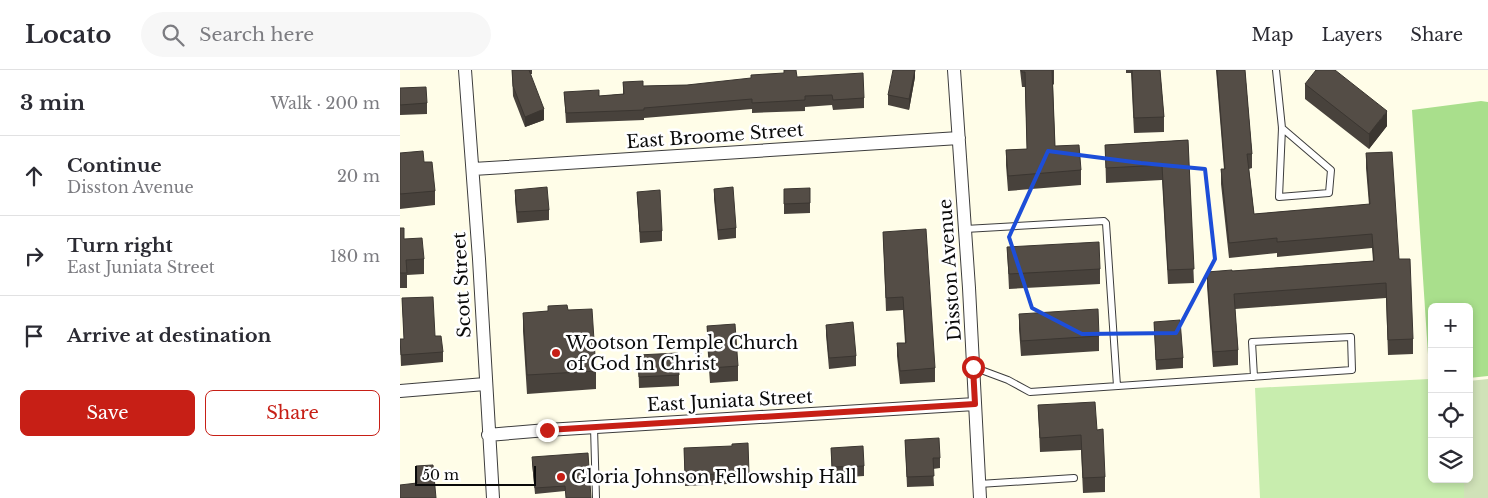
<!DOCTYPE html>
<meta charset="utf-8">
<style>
:root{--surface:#fff;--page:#f7f7f7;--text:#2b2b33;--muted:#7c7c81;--line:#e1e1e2;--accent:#c71f16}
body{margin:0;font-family:"Libre Baskerville",serif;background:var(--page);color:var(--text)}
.controls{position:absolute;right:15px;bottom:15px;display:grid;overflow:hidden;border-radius:8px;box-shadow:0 2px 8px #0003}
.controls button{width:45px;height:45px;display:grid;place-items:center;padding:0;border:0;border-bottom:1px solid var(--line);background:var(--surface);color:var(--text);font:25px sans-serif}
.scale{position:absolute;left:15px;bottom:12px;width:121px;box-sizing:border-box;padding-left:5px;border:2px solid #0a0a0a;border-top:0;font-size:14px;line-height:18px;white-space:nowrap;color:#0a0a0a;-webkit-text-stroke:4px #fff;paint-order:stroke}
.stop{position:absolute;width:15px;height:15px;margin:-11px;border:4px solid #c71f16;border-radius:50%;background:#fff}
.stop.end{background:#c71f16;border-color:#fff;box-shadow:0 1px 5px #0008}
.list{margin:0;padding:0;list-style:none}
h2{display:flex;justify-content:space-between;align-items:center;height:65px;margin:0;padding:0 20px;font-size:21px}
h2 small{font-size:16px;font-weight:400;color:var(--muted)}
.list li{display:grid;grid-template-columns:32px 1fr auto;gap:15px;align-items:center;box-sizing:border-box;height:80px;padding:0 20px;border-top:1px solid var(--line)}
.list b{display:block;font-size:19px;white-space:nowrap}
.list p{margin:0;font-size:16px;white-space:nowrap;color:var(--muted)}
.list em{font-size:16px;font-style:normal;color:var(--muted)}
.actions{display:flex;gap:10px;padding:15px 20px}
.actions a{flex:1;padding:11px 0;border:1px solid var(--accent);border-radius:8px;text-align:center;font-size:18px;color:var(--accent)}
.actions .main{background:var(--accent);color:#fff}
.icon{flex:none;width:28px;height:28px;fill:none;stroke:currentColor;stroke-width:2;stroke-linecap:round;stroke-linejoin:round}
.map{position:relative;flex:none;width:1088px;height:428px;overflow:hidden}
header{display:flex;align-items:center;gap:30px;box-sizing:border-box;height:70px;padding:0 25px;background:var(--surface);border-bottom:1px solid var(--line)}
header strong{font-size:24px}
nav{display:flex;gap:28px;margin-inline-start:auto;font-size:18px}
.search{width:350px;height:45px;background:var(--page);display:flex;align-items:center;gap:12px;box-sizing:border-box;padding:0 18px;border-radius:28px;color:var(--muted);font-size:19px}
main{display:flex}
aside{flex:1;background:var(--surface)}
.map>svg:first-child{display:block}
.green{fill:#c8edae}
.forest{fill:#a9df8c}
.cemetery{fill:#d0e2b8}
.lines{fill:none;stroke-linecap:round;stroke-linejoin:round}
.service-casing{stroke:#3d3d3d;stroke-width:8}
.minor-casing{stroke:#3d3d3d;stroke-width:14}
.service{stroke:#fff;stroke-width:6}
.minor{stroke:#fff;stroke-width:12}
.wall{fill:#48423c}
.shaded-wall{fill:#3b3631}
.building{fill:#544d46;stroke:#3b3631}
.route{stroke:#c71f16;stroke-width:6}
.marked{fill:none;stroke:#1d4ed8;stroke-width:4;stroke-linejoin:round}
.poi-dot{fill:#c71f16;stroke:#fff;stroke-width:2}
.labels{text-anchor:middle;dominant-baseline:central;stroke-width:5;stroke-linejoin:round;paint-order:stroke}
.street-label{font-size:18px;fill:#0a0a0a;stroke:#fff}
.poi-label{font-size:18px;fill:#0a0a0a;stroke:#fff;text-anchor:start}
</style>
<header>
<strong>Locato</strong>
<div class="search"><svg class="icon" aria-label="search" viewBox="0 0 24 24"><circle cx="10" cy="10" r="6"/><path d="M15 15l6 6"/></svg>Search here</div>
<nav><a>Map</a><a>Layers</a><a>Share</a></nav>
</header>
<main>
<aside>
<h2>3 min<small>Walk · 200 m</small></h2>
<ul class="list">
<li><svg class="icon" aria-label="ahead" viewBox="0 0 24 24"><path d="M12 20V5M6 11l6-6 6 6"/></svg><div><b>Continue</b><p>Disston Avenue</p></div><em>20 m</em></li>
<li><svg class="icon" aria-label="right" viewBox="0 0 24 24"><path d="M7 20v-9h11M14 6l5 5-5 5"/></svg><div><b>Turn right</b><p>East Juniata Street</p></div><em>180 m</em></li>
<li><svg class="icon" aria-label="arrive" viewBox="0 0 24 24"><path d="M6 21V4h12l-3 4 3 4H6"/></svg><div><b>Arrive at destination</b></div></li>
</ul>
<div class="actions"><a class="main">Save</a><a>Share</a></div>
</aside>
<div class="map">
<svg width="1088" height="428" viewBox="0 0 1088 428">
<rect width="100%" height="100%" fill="#fffde8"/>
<path class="green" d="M 1029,309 L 1030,314 L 1032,314 L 1032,409 L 1065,409 L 1066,423 L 1064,424 L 1064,428 L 860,428 L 855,318 Z"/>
<path class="forest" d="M 1081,31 L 1088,32 L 1088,306 L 1069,308 L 1069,237 L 1032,237 L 1032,314 L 1030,315 L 1012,40 Z"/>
<path class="cemetery" d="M 1088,309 L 1088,428 L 1064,428 L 1064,409 L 1069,409 L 1069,311 Z"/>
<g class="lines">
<defs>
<path id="service" d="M 876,0 L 882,58 L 879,127 L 929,123 L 931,100 L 882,58
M 565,159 L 704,151 L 706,153 L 717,316
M 573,297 L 608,310 L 630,322 L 952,300 L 951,267 L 852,272 L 854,307
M 194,357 L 196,428
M 579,414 L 674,408"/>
<path id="minor" d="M 65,0 L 79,189 L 93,428
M 554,0 L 569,218 L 580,428
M 73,99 L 559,68
M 0,321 L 85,314
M 88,365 L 147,360 L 575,334"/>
</defs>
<use href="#service" class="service-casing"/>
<use href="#minor" class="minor-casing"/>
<use href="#service" class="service"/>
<use href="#minor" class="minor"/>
</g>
<path class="wall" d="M 112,0 L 132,0 L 132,4 L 130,4 L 144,50 L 125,57 L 113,26 Z
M 515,0 L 515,7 L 509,40 L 488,35 L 488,25 Z
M 620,0 L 654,0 L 654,14 L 653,15 L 655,76 L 681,100 L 681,115 L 608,121 L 606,95 L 606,80 L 627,79 L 625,17 L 622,17 Z
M 726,0 L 760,0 L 764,47 L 764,62 L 734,63 L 731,3 L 726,3 Z
M 816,0 L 845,0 L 852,84 L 852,98 L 849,99 L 854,144 L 969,135 L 966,98 L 966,83 L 999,189 L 1013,269 L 1013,284 L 988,285 L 986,228 L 835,239 L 838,280 L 838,295 L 813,297 L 807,216 L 807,202 L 832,201 L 973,191 L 972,178 L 877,187 L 877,183 L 829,188 L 821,114 L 821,99 L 824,99 Z
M 397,7 L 464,28 L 464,38 L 433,40 L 432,35 L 405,37 L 405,41 L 352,43 L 352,39 L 244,48 L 244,50 L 166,53 L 164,22 L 199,26 L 223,24 L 223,12 L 243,16 L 287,15 Z
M 905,14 L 987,56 L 969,79 L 905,29 Z
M 0,18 L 27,33 L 27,44 L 0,45 Z
M 788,70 L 794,213 L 768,214 L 762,110 L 706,113 L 705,75 Z
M 0,83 L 24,92 L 35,121 L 35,135 L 0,139 Z
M 314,119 L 336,158 L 336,168 L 318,170 L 314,129 Z
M 384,119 L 410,133 L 410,143 L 384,144 Z
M 115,120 L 149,140 L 149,150 L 117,153 L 115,130 Z
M 237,122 L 262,161 L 262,171 L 240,173 Z
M 0,158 L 4,169 L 24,189 L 24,204 L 7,205 L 7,218 L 0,218 Z
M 483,162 L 535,298 L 535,312 L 500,314 L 497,286 L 497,273 L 505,273 L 503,240 L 486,241 Z
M 607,177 L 700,199 L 700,214 L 609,219 Z
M 2,228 L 35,266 L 43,282 L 43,292 L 1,296 L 0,269 L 4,269 Z
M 168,240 L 196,301 L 196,319 L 127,324 L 123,261 L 123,243 Z
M 619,244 L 699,266 L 699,281 L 621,286 L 619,259 Z
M 754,252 L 783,288 L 783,298 L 756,300 Z
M 426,255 L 456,286 L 456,296 L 429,299 L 426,265 Z
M 307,256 L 338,296 L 338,311 L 310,313 L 307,271 Z
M 238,285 L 279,305 L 279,316 L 239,318 Z
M 638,335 L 697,360 L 705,407 L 705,422 L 683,423 L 681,380 L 640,382 Z
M 505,370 L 540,388 L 540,398 L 533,399 L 534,416 L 507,417 Z
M 284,378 L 349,403 L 349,413 L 285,416 Z
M 431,378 L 464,396 L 464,406 L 432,408 Z
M 188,383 L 165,421 L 135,424 L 132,392 Z"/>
<path class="shaded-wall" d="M 515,0 L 515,7 L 509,40 L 509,29 Z
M 144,39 L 144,50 L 125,57 L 125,47 Z
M 987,41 L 987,56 L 969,79 L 969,64 Z"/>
<path class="building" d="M 112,0 L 129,0 L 144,39 L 125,47 L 113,16 Z
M 384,0 L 396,0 L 397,7 L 463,3 L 464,28 L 433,30 L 432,25 L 405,26 L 405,30 L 352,33 L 352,29 L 244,38 L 244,40 L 166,43 L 164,22 L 199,20 L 199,26 L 224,24 L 223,12 L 243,11 L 243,16 L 287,15 L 351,8 L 351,5 L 384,3 Z
M 493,0 L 515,0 L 509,29 L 488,25 Z
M 621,0 L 652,0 L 655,76 L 679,75 L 681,100 L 608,106 L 606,80 L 627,79 L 625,2 L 622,2 Z
M 732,0 L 760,0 L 764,47 L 734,48 Z
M 817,0 L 845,0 L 852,84 L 847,84 L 854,144 L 970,134 L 966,83 L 992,82 L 999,189 L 1010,189 L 1013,269 L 988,270 L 986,213 L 834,224 L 838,280 L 813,282 L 807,202 L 832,200 L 832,201 L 974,191 L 972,164 L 877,172 L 877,168 L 829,173 L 821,99 L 825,99 Z
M 916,0 L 935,0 L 987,41 L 969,64 L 905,14 Z
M 26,17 L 27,33 L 0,35 L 0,18 Z
M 788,70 L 794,199 L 768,200 L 762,95 L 706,98 L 705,75 Z
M 23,81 L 24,92 L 32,92 L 35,121 L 0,124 L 0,83 Z
M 147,117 L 149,140 L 117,142 L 115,120 Z
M 333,117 L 336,158 L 318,160 L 314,119 Z
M 410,118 L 410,133 L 384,134 L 384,119 Z
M 260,120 L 262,161 L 240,162 L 237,122 Z
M 0,158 L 4,158 L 4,169 L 22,168 L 24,189 L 6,190 L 7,203 L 0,203 Z
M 526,159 L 535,298 L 500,301 L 497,273 L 506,273 L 503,227 L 486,228 L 483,162 Z
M 699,172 L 700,199 L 609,204 L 607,177 Z
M 33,227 L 35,266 L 41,266 L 43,282 L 1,285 L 0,269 L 4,269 L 2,228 Z
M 167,235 L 168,240 L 192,239 L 196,301 L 127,305 L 123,243 L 148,241 L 148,236 Z
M 698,239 L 699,266 L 621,271 L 619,244 Z
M 780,250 L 783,288 L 756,290 L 754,252 Z
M 453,252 L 456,286 L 429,288 L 426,255 Z
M 335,254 L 338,296 L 310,298 L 307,256 Z
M 278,283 L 279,305 L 239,307 L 238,285 Z
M 695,332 L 697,360 L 703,359 L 705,407 L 683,408 L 681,365 L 640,368 L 638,335 Z
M 539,368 L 540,388 L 533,388 L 534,406 L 507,407 L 505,370 Z
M 348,373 L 349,403 L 285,405 L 284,378 L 332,376 L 332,374 Z
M 463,376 L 464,396 L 432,397 L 431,378 Z
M 188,383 L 191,428 L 166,428 L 165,416 L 135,418 L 132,387 Z
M 33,395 L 36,428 L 0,428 L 0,415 L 17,413 L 16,396 Z"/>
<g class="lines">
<path class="route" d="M 147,360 L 575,334 L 573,297"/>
</g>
<path class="marked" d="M 648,81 L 741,93 L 805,99 L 815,189 L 776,263 L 682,264 L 632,238 L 609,167 Z"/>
<g class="poi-dot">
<circle cx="156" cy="283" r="5"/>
<circle cx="161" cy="407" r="5"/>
</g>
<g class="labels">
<g class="street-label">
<text transform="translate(315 66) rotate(-4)">East Broome Street</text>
<text transform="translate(550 200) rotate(-94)">Disston Avenue</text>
<text transform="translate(62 215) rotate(-93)">Scott Street</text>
<text transform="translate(330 331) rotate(-3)">East Juniata Street</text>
</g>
<g class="poi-label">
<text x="166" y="273">Wootson Temple Church<tspan x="166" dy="21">of God In Christ</tspan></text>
<text x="171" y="407">Gloria Johnson Fellowship Hall</text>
</g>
</g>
</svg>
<div class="controls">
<button>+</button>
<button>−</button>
<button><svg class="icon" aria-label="locate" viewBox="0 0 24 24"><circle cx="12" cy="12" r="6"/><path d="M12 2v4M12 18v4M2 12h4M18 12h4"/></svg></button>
<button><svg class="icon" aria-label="layers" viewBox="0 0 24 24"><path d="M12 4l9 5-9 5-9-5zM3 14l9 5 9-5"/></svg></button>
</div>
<div class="scale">50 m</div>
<div class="stop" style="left:573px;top:297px"></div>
<div class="stop end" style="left:147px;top:360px"></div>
</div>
</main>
